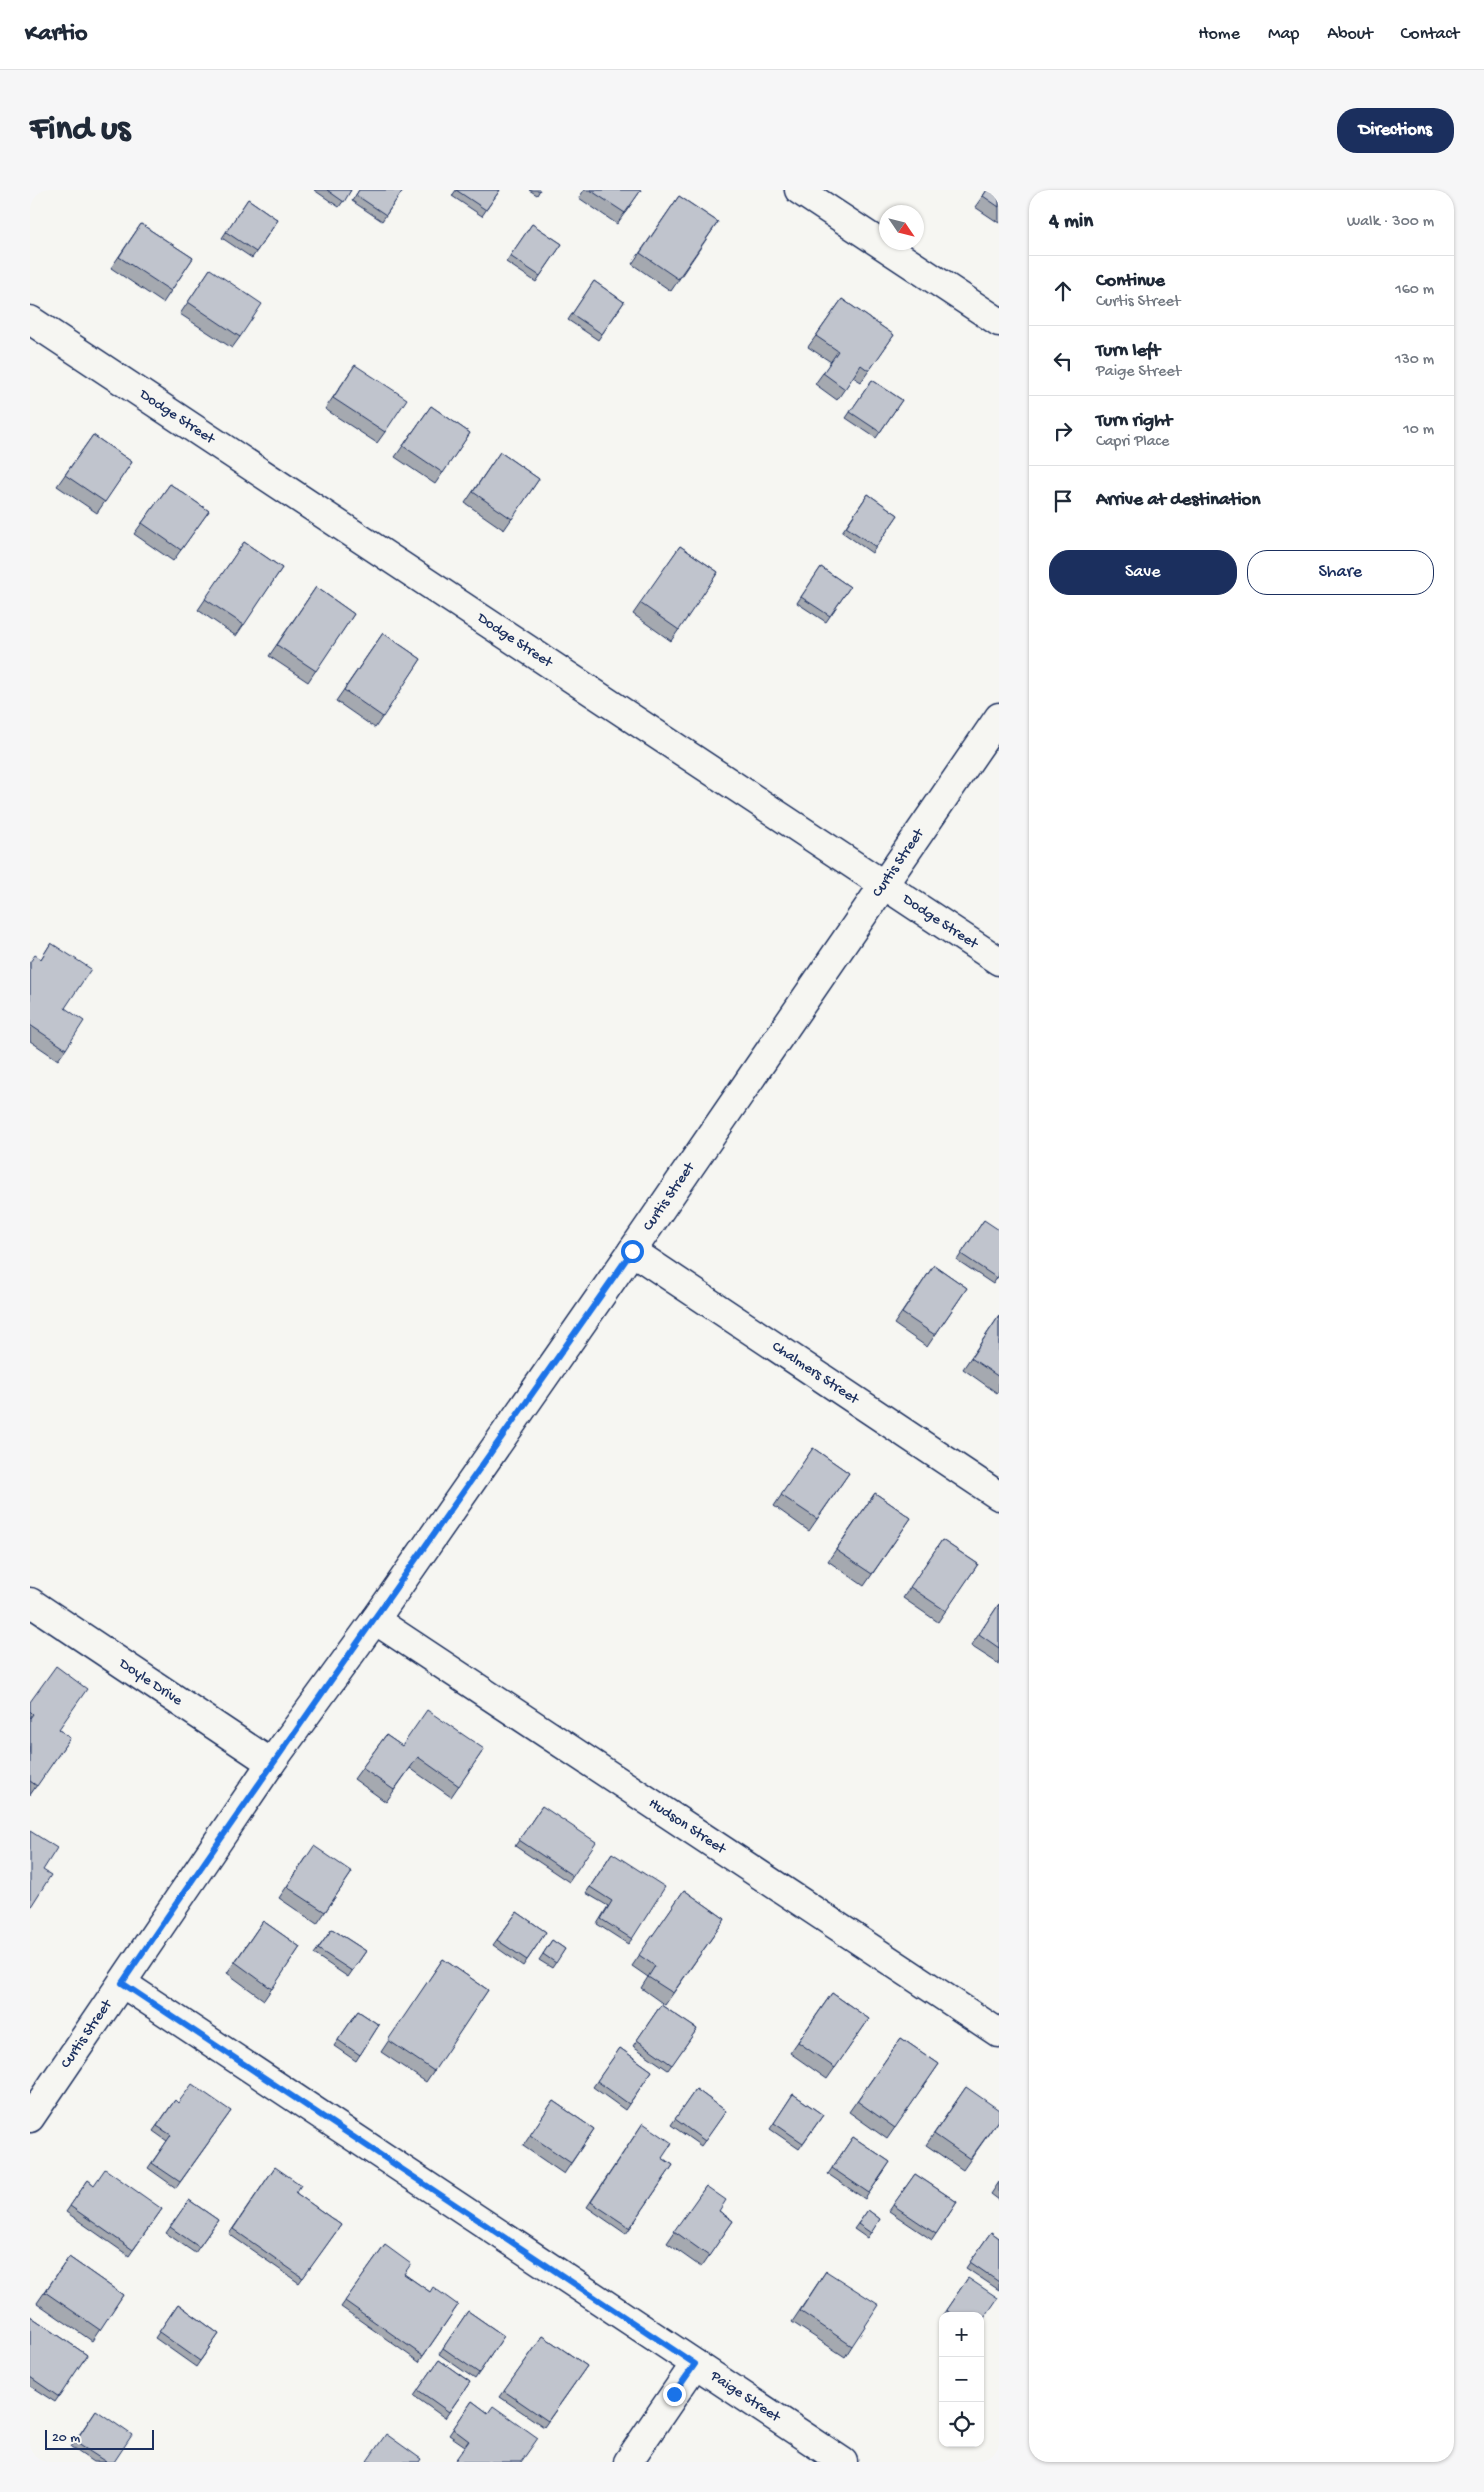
<!DOCTYPE html>
<meta charset="utf-8">
<style>
:root{--surface:#fff;--page:#f6f6f7;--text:#1f2937;--muted:#747a83;--line:#e0e1e3;--accent:#1b2f5e}
body{margin:0;font-family:"Gochi Hand",sans-serif;background:var(--page);color:var(--text)}
.controls{position:absolute;right:15px;bottom:15px;display:grid;overflow:hidden;border-radius:10px;box-shadow:0 1px 4px #0004}
.controls button{width:45px;height:45px;display:grid;place-items:center;padding:0;border:0;border-bottom:1px solid var(--line);background:var(--surface);color:var(--text);font:25px sans-serif}
.compass{position:absolute;left:849px;top:15px;width:45px;height:45px;border-radius:50%;background:var(--surface);box-shadow:0 1px 4px #0004;rotate:125deg}
.scale{position:absolute;left:15px;bottom:12px;width:109px;box-sizing:border-box;padding-left:5px;border:2px solid #1b2f5e;border-top:0;font-size:14px;line-height:18px;white-space:nowrap;color:#1b2f5e;-webkit-text-stroke:4px #f6f6f2;paint-order:stroke}
.stop{position:absolute;width:15px;height:15px;margin:-11px;border:4px solid #1a73e8;border-radius:50%;background:#fff}
.stop.end{background:#1a73e8;border-color:#fff;box-shadow:0 1px 5px #0008}
.list{margin:0;padding:0;list-style:none}
h2{display:flex;justify-content:space-between;align-items:center;height:65px;margin:0;padding:0 20px;font-size:21px}
h2 small{font-size:16px;font-weight:400;color:var(--muted)}
.list li{display:grid;grid-template-columns:32px 1fr auto;gap:15px;align-items:center;box-sizing:border-box;height:70px;padding:0 20px;border-top:1px solid var(--line)}
.list b{display:block;font-size:19px;white-space:nowrap}
.list p{margin:0;font-size:16px;white-space:nowrap;color:var(--muted)}
.list em{font-size:16px;font-style:normal;color:var(--muted)}
.actions{display:flex;gap:10px;padding:15px 20px}
.actions a{flex:1;padding:11px 0;border:1px solid var(--accent);border-radius:20px;text-align:center;font-size:18px;color:var(--accent)}
.actions .main{background:var(--accent);color:#fff}
.icon{flex:none;width:28px;height:28px;fill:none;stroke:currentColor;stroke-width:2;stroke-linecap:round;stroke-linejoin:round}
.map{position:relative;flex:none;width:969px;height:2272px;overflow:hidden;border-radius:20px}
header{display:flex;align-items:center;gap:30px;box-sizing:border-box;height:70px;padding:0 25px;background:var(--surface);border-bottom:1px solid var(--line)}
header strong{font-size:24px}
nav{display:flex;gap:28px;margin-inline-start:auto;font-size:18px}
.intro{display:flex;align-items:center;justify-content:space-between;box-sizing:border-box;height:120px;padding:0 30px}
h1{margin:0;font-size:35px}
.button{padding:12px 22px;border-radius:20px;background:var(--accent);color:#fff;font-size:18px;font-weight:700}
main{display:flex;gap:30px;padding:0 30px}
aside{flex:1;background:var(--surface);border-radius:20px;box-shadow:0 1px 4px #0004}
.map>svg:first-child{display:block}
.lines{fill:none;stroke-linecap:round;stroke-linejoin:round}
.minor-casing{stroke:#1b2f5e;stroke-width:31}
.minor{stroke:#f6f6f2;stroke-width:28}
.wall{fill:#a5a9b0;stroke:#1b2f5e}
.building{fill:#c0c4cd;stroke:#1b2f5e}
.route{stroke:#1a73e8;stroke-width:6}
.labels{text-anchor:middle;dominant-baseline:central;stroke-width:4;stroke-linejoin:round;paint-order:stroke}
.street-label{font-size:15px;fill:#1b2f5e;stroke:#f6f6f2}
</style>
<header>
<strong>Kartio</strong>
<nav><a>Home</a><a>Map</a><a>About</a><a>Contact</a></nav>
</header>
<div class="intro"><h1>Find us</h1><a class="button">Directions</a></div>
<main>
<div class="map">
<svg width="969" height="2272" viewBox="0 0 969 2272">
<rect width="100%" height="100%" fill="#f6f6f2"/>
<filter id="ink" filterUnits="userSpaceOnUse"><feTurbulence type="fractalNoise" baseFrequency=".02" numOctaves="2"/><feDisplacementMap in="SourceGraphic" scale="10" xChannelSelector="R" yChannelSelector="G"/><feConvolveMatrix kernelMatrix="1 2 1 2 8 2 1 2 1" color-interpolation-filters="sRGB"/></filter>
<g filter="url(#ink)">
<g class="lines">
<defs>
<g id="minor">
<path d="M 769,0 L 969,132"/>
<path id="s1" d="M 0,130 L 969,771"/>
<path id="s2" d="M 602,1061 L 969,1306"/>
<path id="s3" d="M 0,1412 L 241,1573"/>
<path id="s4" d="M 345,1430 L 969,1843"/>
<path id="s5" d="M 92,1793 L 813,2272"/>
<path id="s6" d="M 0,1928 L 241,1573 L 345,1430 L 602,1061 L 969,527"/>
<path d="M 598,2272 L 665,2174"/>
</g>
</defs>
<use href="#minor" class="minor-casing"/>
<use href="#minor" class="minor"/>
</g>
<path class="wall" d="M 284,0 L 321,0 L 309,17 Z
M 329,0 L 373,0 L 352,31 L 322,11 Z
M 426,0 L 470,0 L 452,26 L 422,6 Z
M 499,0 L 510,0 L 507,5 Z
M 554,0 L 611,0 L 587,34 L 549,8 Z
M 957,0 L 969,0 L 969,33 L 945,17 Z
M 649,6 L 688,32 L 641,101 L 602,74 Z
M 218,9 L 248,30 L 222,68 L 192,48 Z
M 111,34 L 163,68 L 133,113 L 81,78 Z
M 502,34 L 532,54 L 506,92 L 476,72 Z
M 180,79 L 210,147 L 202,158 L 150,124 Z
M 564,91 L 594,112 L 568,150 L 538,130 Z
M 812,109 L 864,145 L 831,192 L 823,187 L 807,210 L 785,194 L 801,172 L 778,157 Z
M 325,175 L 355,242 L 347,253 L 295,219 Z
M 842,190 L 872,210 L 846,248 L 816,228 Z
M 401,216 L 440,243 L 405,294 L 365,267 Z
M 63,245 L 102,272 L 67,323 L 27,296 Z
M 470,262 L 509,289 L 474,340 L 435,313 Z
M 140,294 L 179,321 L 143,371 L 104,344 Z
M 838,304 L 868,325 L 842,363 L 812,342 Z
M 214,352 L 252,378 L 206,446 L 168,420 Z
M 650,356 L 688,382 L 641,451 L 603,424 Z
M 791,377 L 820,397 L 796,432 L 767,413 Z
M 286,397 L 324,424 L 278,492 L 239,466 Z
M 353,443 L 391,469 L 345,538 L 306,511 Z
M 21,753 L 35,818 L 36,859 L 28,870 L 0,851 L 0,772 L 11,769 Z
M 954,1030 L 969,1085 L 963,1094 L 927,1070 Z
M 904,1075 L 937,1098 L 897,1157 L 864,1134 Z
M 969,1126 L 969,1200 L 967,1203 L 933,1179 Z
M 783,1258 L 819,1283 L 779,1341 L 744,1316 Z
M 845,1303 L 881,1328 L 834,1396 L 798,1371 Z
M 912,1350 L 948,1374 L 908,1432 L 873,1408 Z
M 969,1414 L 969,1474 L 941,1456 Z
M 0,1512 L 29,1539 L 40,1548 L 0,1605 Z
M 356,1545 L 372,1556 L 454,1559 L 421,1607 L 380,1578 L 356,1612 L 324,1589 Z
M 512,1616 L 543,1686 L 539,1692 L 485,1656 Z
M 582,1663 L 602,1749 L 598,1754 L 567,1734 L 578,1716 L 556,1703 Z
M 276,1668 L 322,1682 L 287,1734 L 249,1708 Z
M 654,1700 L 695,1729 L 635,1815 L 611,1798 L 618,1787 L 602,1776 Z
M 487,1722 L 516,1742 L 493,1776 L 463,1755 Z
M 233,1731 L 270,1757 L 234,1810 L 197,1783 Z
M 302,1739 L 336,1761 L 318,1787 L 284,1764 Z
M 522,1750 L 535,1759 L 522,1778 L 509,1770 Z
M 413,1769 L 458,1800 L 396,1892 L 351,1862 Z
M 802,1803 L 839,1829 L 797,1889 L 760,1863 Z
M 631,1815 L 667,1839 L 638,1880 L 603,1856 Z
M 328,1821 L 349,1835 L 326,1871 L 304,1856 Z
M 871,1848 L 909,1874 L 857,1949 L 819,1922 Z
M 590,1858 L 622,1881 L 595,1920 L 563,1897 Z
M 936,1897 L 969,1929 L 933,1980 L 896,1955 Z
M 666,1899 L 696,1921 L 671,1956 L 641,1935 Z
M 763,1904 L 793,1925 L 769,1959 L 740,1939 Z
M 145,1910 L 148,1913 L 201,1921 L 146,1998 L 118,1978 L 137,1951 L 123,1941 Z
M 523,1911 L 564,1939 L 534,1984 L 493,1956 Z
M 613,1933 L 632,1968 L 643,1975 L 596,2044 L 557,2017 Z
M 823,1947 L 860,1972 L 835,2009 L 798,1984 Z
M 245,1977 L 266,2003 L 311,2035 L 269,2093 L 199,2044 Z
M 885,1984 L 927,2012 L 902,2050 L 859,2021 Z
M 58,1990 L 64,1995 L 132,2019 L 99,2066 L 36,2022 Z
M 969,1992 L 969,2010 L 961,2004 Z
M 676,1996 L 689,2021 L 703,2031 L 671,2077 L 637,2053 Z
M 159,2010 L 188,2030 L 165,2063 L 136,2043 Z
M 838,2020 L 850,2029 L 837,2048 L 824,2039 Z
M 961,2042 L 969,2048 L 969,2100 L 936,2078 Z
M 355,2055 L 374,2084 L 400,2102 L 428,2115 L 389,2172 L 311,2117 Z
M 39,2067 L 93,2105 L 62,2151 L 7,2113 Z
M 796,2081 L 822,2156 L 815,2167 L 762,2132 Z
M 938,2088 L 950,2126 L 912,2126 Z
M 148,2114 L 189,2144 L 166,2177 L 125,2148 Z
M 438,2121 L 474,2146 L 445,2189 L 409,2164 Z
M 0,2126 L 57,2165 L 25,2212 L 0,2196 Z
M 513,2146 L 557,2176 L 514,2237 L 470,2207 Z
M 409,2170 L 440,2192 L 415,2228 L 384,2206 Z
M 442,2211 L 458,2223 L 435,2256 L 419,2245 Z
M 66,2220 L 84,2272 L 63,2272 L 41,2257 Z"/>
<path class="building" d="M 297,0 L 321,0 L 314,12 Z
M 329,0 L 373,0 L 356,25 L 326,5 Z
M 426,0 L 470,0 L 456,20 Z
M 560,0 L 611,0 L 595,23 Z
M 957,0 L 969,0 L 969,17 L 953,6 Z
M 649,6 L 688,32 L 648,89 L 610,63 Z
M 218,9 L 248,30 L 226,62 L 196,42 Z
M 111,34 L 163,68 L 141,101 L 89,67 Z
M 502,34 L 532,54 L 510,86 L 480,66 Z
M 180,79 L 232,114 L 210,147 L 158,112 Z
M 564,91 L 594,112 L 572,144 L 542,124 Z
M 812,109 L 864,145 L 839,181 L 831,175 L 815,199 L 793,183 L 808,161 L 786,146 Z
M 325,175 L 377,209 L 355,242 L 303,208 Z
M 842,190 L 872,210 L 850,242 L 820,222 Z
M 401,216 L 440,243 L 413,283 L 373,256 Z
M 63,245 L 102,272 L 75,312 L 35,285 Z
M 470,262 L 509,289 L 482,329 L 443,302 Z
M 140,294 L 179,321 L 151,360 L 112,333 Z
M 838,304 L 868,325 L 846,357 L 816,337 Z
M 214,352 L 252,378 L 214,435 L 175,409 Z
M 650,356 L 688,382 L 649,440 L 610,413 Z
M 791,377 L 820,397 L 800,426 L 771,407 Z
M 286,397 L 324,424 L 286,481 L 247,455 Z
M 353,443 L 391,469 L 353,527 L 314,500 Z
M 21,753 L 61,779 L 35,818 L 54,831 L 36,859 L 0,835 L 0,772 L 5,765 L 11,769 Z
M 954,1030 L 969,1040 L 969,1085 L 967,1088 L 931,1064 Z
M 904,1075 L 937,1098 L 905,1145 L 872,1123 Z
M 969,1126 L 969,1187 L 941,1168 Z
M 783,1258 L 819,1283 L 787,1329 L 751,1305 Z
M 845,1303 L 881,1328 L 842,1384 L 806,1360 Z
M 912,1350 L 948,1374 L 916,1421 L 880,1397 Z
M 969,1414 L 969,1458 L 949,1444 Z
M 26,1476 L 57,1499 L 29,1539 L 40,1548 L 7,1596 L 0,1591 L 0,1528 L 3,1524 L 0,1521 L 0,1512 Z
M 397,1520 L 454,1559 L 429,1596 L 388,1567 L 364,1600 L 332,1578 L 356,1545 L 372,1556 Z
M 512,1616 L 566,1652 L 543,1686 L 489,1650 Z
M 0,1641 L 27,1658 L 13,1680 L 21,1685 L 0,1718 Z
M 284,1656 L 322,1682 L 295,1722 L 257,1697 Z
M 582,1663 L 635,1697 L 602,1749 L 571,1729 L 582,1711 L 560,1697 Z
M 654,1700 L 695,1729 L 643,1803 L 618,1787 L 625,1776 L 609,1765 Z
M 487,1722 L 516,1742 L 497,1770 L 467,1750 Z
M 233,1731 L 270,1757 L 242,1799 L 205,1772 Z
M 302,1739 L 336,1761 L 322,1781 L 288,1759 Z
M 522,1750 L 535,1759 L 526,1773 L 513,1764 Z
M 413,1769 L 458,1800 L 404,1881 L 358,1850 Z
M 802,1803 L 839,1829 L 805,1878 L 768,1852 Z
M 631,1815 L 667,1839 L 642,1875 L 607,1850 Z
M 328,1821 L 349,1835 L 330,1865 L 308,1850 Z
M 871,1848 L 909,1874 L 865,1938 L 827,1911 Z
M 590,1858 L 622,1881 L 599,1914 L 567,1891 Z
M 162,1894 L 201,1921 L 150,1992 L 122,1973 L 141,1945 L 127,1936 L 145,1910 L 148,1913 Z
M 936,1897 L 969,1920 L 969,1929 L 940,1969 L 904,1944 Z
M 666,1899 L 696,1921 L 675,1951 L 645,1929 Z
M 763,1904 L 793,1925 L 773,1953 L 744,1933 Z
M 523,1911 L 564,1939 L 541,1973 L 500,1945 Z
M 613,1933 L 642,1953 L 632,1968 L 643,1975 L 600,2038 L 561,2012 Z
M 823,1947 L 860,1972 L 839,2003 L 802,1978 Z
M 245,1977 L 271,1995 L 266,2003 L 311,2035 L 273,2088 L 203,2039 Z
M 75,1979 L 132,2019 L 103,2060 L 40,2016 L 58,1990 L 64,1995 Z
M 885,1984 L 927,2012 L 906,2044 L 863,2015 Z
M 676,1996 L 696,2010 L 689,2021 L 703,2031 L 679,2066 L 644,2041 Z
M 159,2010 L 188,2030 L 169,2057 L 140,2037 Z
M 838,2020 L 850,2029 L 841,2043 L 828,2034 Z
M 961,2042 L 969,2048 L 969,2092 L 940,2072 Z
M 355,2055 L 381,2074 L 374,2084 L 400,2102 L 403,2097 L 428,2115 L 393,2166 L 315,2111 Z
M 39,2067 L 93,2105 L 70,2140 L 15,2102 Z
M 796,2081 L 849,2115 L 822,2156 L 770,2121 Z
M 938,2088 L 968,2108 L 950,2134 L 950,2126 L 924,2126 L 916,2120 Z
M 148,2114 L 189,2144 L 170,2171 L 129,2142 Z
M 438,2121 L 474,2146 L 449,2183 L 413,2158 Z
M 0,2126 L 57,2165 L 29,2207 L 0,2187 Z
M 513,2146 L 557,2176 L 518,2231 L 474,2201 Z
M 409,2170 L 440,2192 L 419,2222 L 388,2200 Z
M 442,2211 L 458,2223 L 463,2216 L 508,2248 L 491,2272 L 424,2272 L 439,2251 L 423,2239 Z
M 66,2220 L 102,2245 L 84,2272 L 76,2272 L 45,2252 Z
M 356,2244 L 391,2269 L 389,2272 L 339,2272 L 337,2271 Z"/>
</g>
<g class="lines" filter="url(#ink)">
<path class="route" d="M 602,1061 C 432,1305 259,1547 92,1793 L 665,2174 L 644,2204"/>
</g>
<g class="labels">
<g class="street-label">
<text stroke="none"><textPath href="#s1" startOffset="176">Dodge Street</textPath></text>
<text stroke="none"><textPath href="#s1" startOffset="581">Dodge Street</textPath></text>
<text stroke="none"><textPath href="#s6" startOffset="1526">Curtis Street</textPath></text>
<text stroke="none"><textPath href="#s1" startOffset="1091">Dodge Street</textPath></text>
<text stroke="none"><textPath href="#s6" startOffset="1121">Curtis Street</textPath></text>
<text stroke="none"><textPath href="#s2" startOffset="220">Chalmers Street</textPath></text>
<text stroke="none"><textPath href="#s3" startOffset="145">Doyle Drive</textPath></text>
<text stroke="none"><textPath href="#s4" startOffset="374">Hudson Street</textPath></text>
<text stroke="none"><textPath href="#s6" startOffset="101">Curtis Street</textPath></text>
<text stroke="none"><textPath href="#s5" startOffset="748">Paige Street</textPath></text>
</g>
</g>
</svg>
<div class="controls">
<button>+</button>
<button>−</button>
<button><svg class="icon" aria-label="locate" viewBox="0 0 24 24"><circle cx="12" cy="12" r="6"/><path d="M12 2v4M12 18v4M2 12h4M18 12h4"/></svg></button>
</div>
<svg class="compass" viewBox="-18 -18 36 36"><path d="M0-13l5 13h-10z" fill="#e53935"/><path d="M0 13l5-13h-10z" fill="#747a83"/></svg>
<div class="scale">20 m</div>
<div class="stop" style="left:602px;top:1061px"></div>
<div class="stop end" style="left:644px;top:2204px"></div>
</div>
<aside>
<h2>4 min<small>Walk · 300 m</small></h2>
<ul class="list">
<li><svg class="icon" aria-label="ahead" viewBox="0 0 24 24"><path d="M12 20V5M6 11l6-6 6 6"/></svg><div><b>Continue</b><p>Curtis Street</p></div><em>160 m</em></li>
<li><svg class="icon" aria-label="left" viewBox="0 0 24 24"><path d="M17 20v-9H6M10 6l-5 5 5 5"/></svg><div><b>Turn left</b><p>Paige Street</p></div><em>130 m</em></li>
<li><svg class="icon" aria-label="right" viewBox="0 0 24 24"><path d="M7 20v-9h11M14 6l5 5-5 5"/></svg><div><b>Turn right</b><p>Capri Place</p></div><em>10 m</em></li>
<li><svg class="icon" aria-label="arrive" viewBox="0 0 24 24"><path d="M6 21V4h12l-3 4 3 4H6"/></svg><div><b>Arrive at destination</b></div></li>
</ul>
<div class="actions"><a class="main">Save</a><a>Share</a></div>
</aside>
</main>
